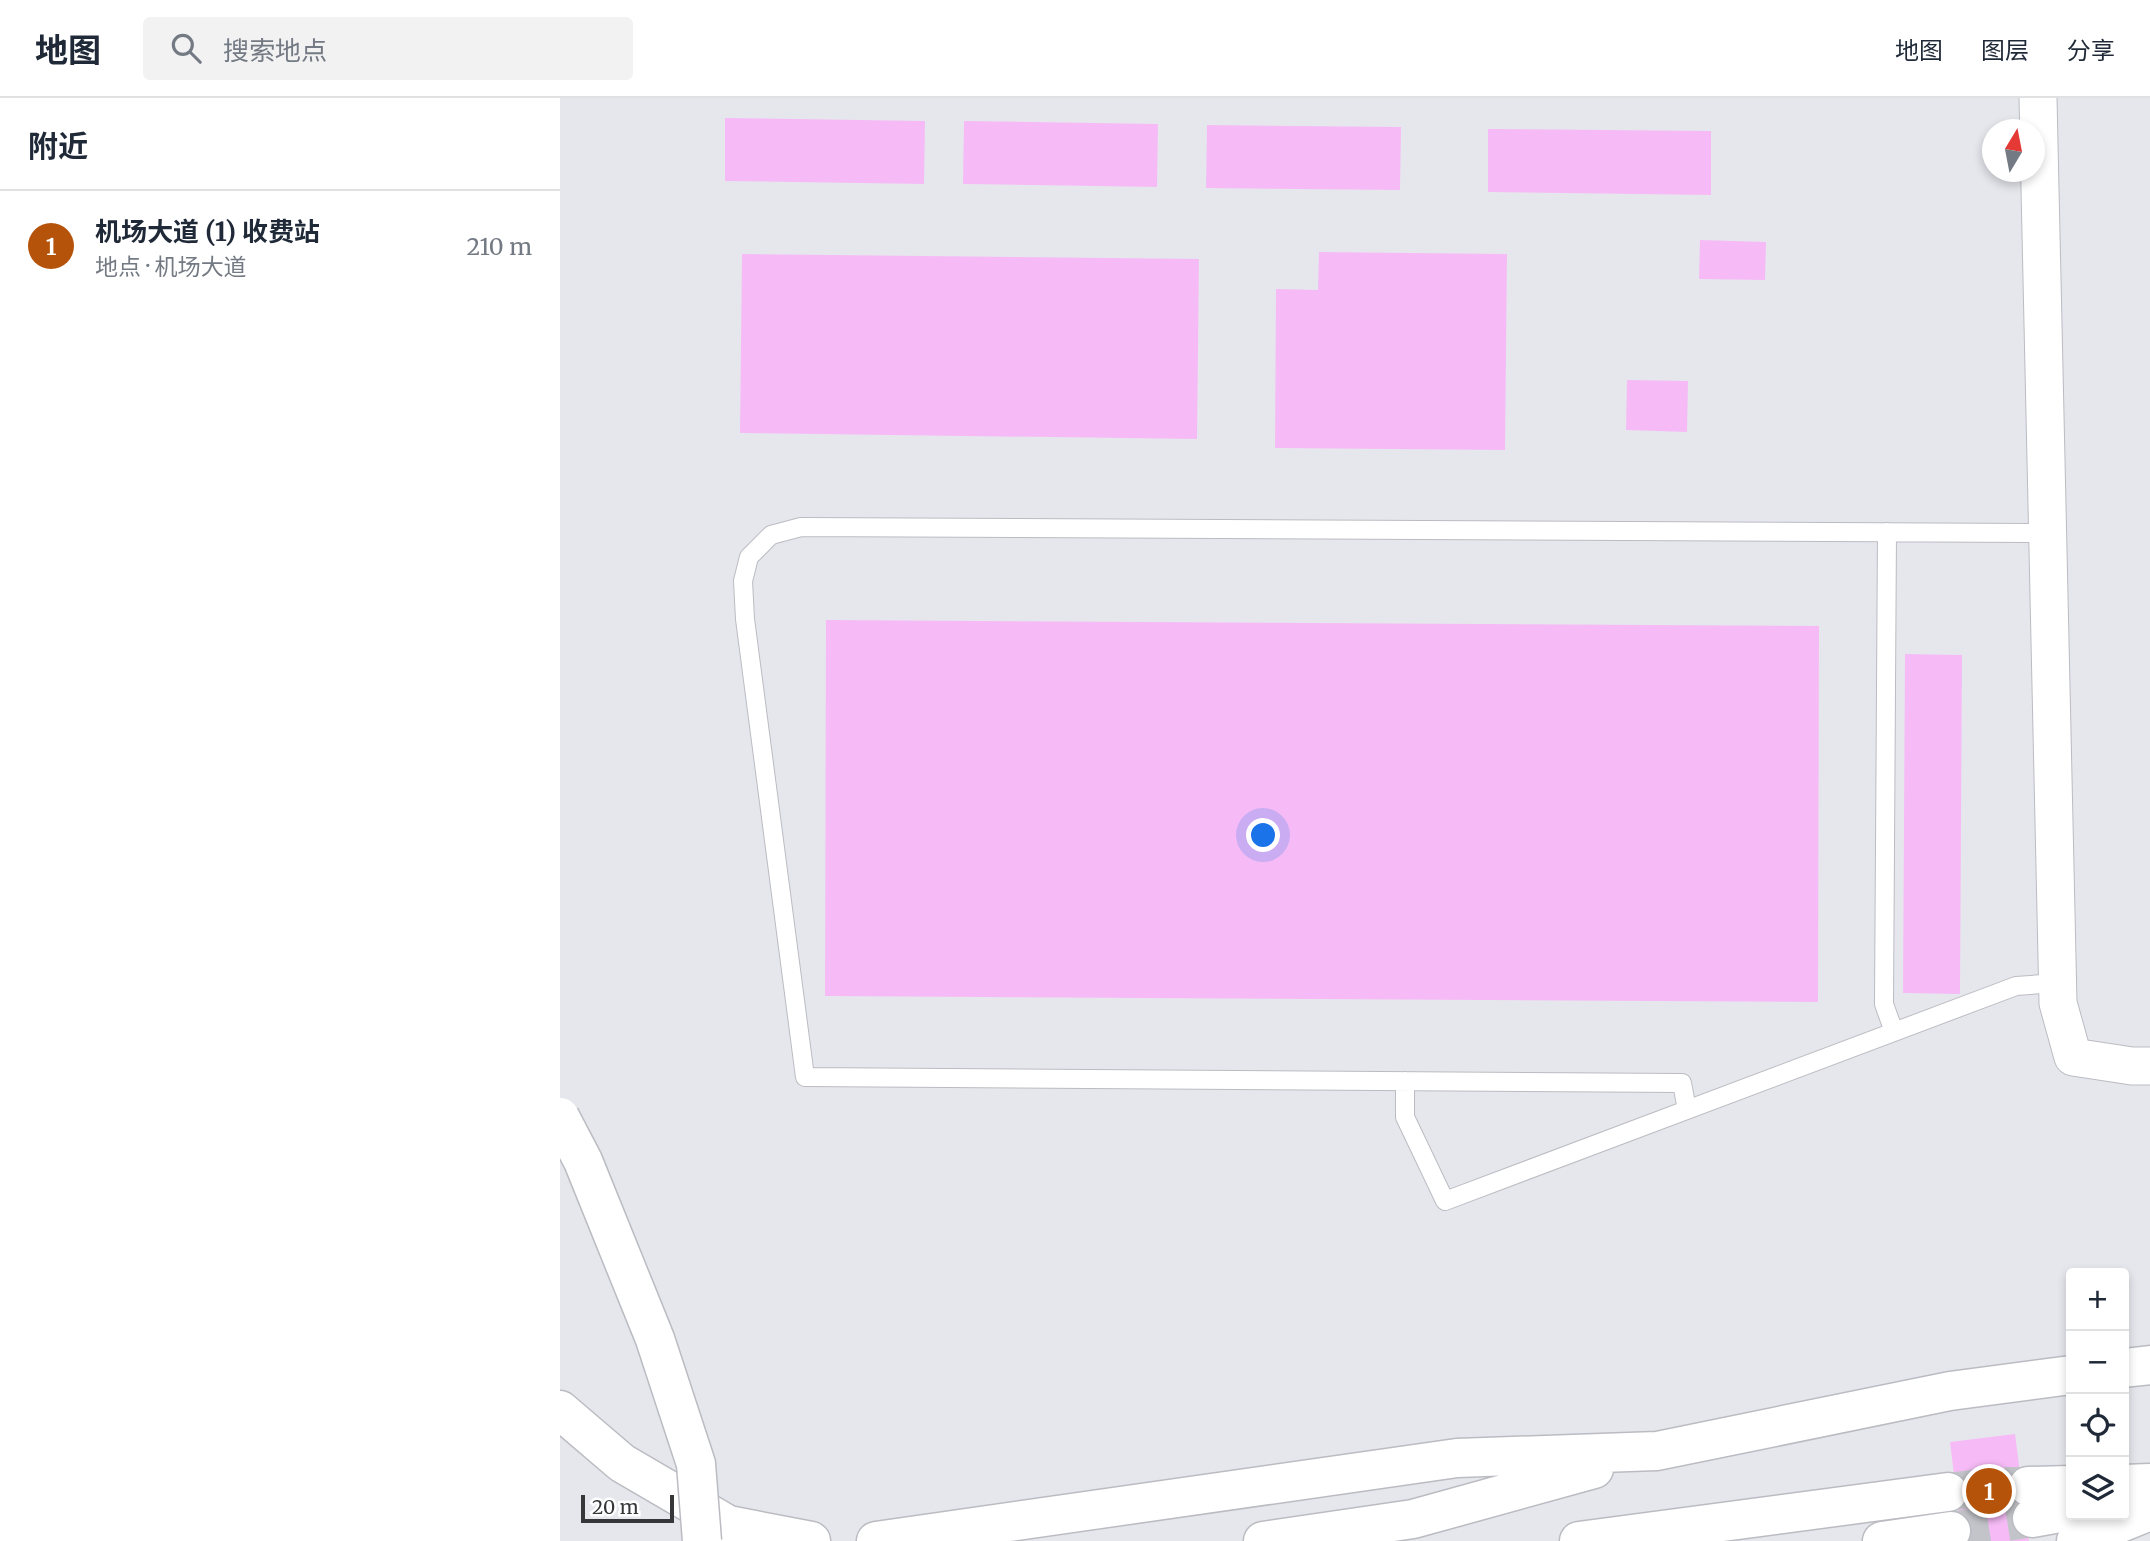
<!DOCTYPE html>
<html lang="zh">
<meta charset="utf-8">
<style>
:root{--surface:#fff;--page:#f2f2f3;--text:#1f2937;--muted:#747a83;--line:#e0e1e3;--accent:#b45309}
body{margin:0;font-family:Merriweather,"Noto Sans SC",serif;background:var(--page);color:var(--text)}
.controls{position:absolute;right:21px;bottom:21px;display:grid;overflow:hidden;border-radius:7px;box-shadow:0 4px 10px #0003}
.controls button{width:63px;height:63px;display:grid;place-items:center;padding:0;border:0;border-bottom:2px solid var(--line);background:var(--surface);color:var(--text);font:35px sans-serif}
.compass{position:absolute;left:1422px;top:21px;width:63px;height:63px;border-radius:50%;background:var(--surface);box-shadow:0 4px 10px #0003;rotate:10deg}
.scale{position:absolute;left:21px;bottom:18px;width:93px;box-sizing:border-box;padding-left:7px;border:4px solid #363739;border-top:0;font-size:19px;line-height:24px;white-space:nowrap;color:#363739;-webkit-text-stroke:5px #fff;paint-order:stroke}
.you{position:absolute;left:704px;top:738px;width:24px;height:24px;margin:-18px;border:5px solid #fff;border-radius:50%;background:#1a73e8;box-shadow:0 0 0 10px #1a73e833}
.badge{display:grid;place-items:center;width:46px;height:46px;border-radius:50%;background:var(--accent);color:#fff;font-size:23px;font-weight:700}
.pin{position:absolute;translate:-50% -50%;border:4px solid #fff;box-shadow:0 2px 7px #0006}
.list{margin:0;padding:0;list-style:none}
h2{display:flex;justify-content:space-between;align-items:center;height:91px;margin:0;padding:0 28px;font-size:30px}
h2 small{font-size:23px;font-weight:400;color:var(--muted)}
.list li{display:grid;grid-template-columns:46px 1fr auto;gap:21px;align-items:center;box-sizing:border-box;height:112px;padding:0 28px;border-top:2px solid var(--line)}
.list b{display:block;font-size:26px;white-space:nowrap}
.list p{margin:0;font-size:23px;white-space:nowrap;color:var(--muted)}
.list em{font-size:23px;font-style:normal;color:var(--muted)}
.icon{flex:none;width:38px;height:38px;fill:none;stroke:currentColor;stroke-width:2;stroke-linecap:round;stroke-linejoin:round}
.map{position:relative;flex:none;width:1590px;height:1443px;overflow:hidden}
header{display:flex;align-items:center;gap:42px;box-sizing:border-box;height:98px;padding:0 35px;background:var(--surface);border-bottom:2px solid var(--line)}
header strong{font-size:33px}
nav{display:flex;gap:38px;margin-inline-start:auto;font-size:24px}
.search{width:490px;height:63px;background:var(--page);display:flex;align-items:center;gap:18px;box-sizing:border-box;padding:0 24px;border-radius:7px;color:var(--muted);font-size:26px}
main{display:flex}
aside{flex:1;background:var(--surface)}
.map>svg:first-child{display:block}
.building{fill:#f6bbf6}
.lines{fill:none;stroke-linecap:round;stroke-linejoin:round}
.secondary-tunnel{stroke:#c3c4c9;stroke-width:38;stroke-dasharray:38 19;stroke-linecap:butt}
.highway-tunnel{stroke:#c3c4c9;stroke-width:38;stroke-dasharray:38 19;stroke-linecap:butt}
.lane-casing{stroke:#bbbcc2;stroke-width:20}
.street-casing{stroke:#bbbcc2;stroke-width:39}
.secondary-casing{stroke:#bbbcc2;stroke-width:41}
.highway-casing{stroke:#bbbcc2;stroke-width:41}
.lane{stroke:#fff;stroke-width:18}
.street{stroke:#fff;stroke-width:37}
.secondary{stroke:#fff;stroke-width:38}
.highway{stroke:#fff;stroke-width:38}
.highway-bridge-casing{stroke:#bbbcc2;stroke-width:41;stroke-linecap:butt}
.highway-bridge{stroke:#fff;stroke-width:38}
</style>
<header>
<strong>地图</strong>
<div class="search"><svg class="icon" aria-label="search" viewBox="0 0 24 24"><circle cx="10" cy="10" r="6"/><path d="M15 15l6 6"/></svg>搜索地点</div>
<nav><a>地图</a><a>图层</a><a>分享</a></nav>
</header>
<main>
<aside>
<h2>附近<small></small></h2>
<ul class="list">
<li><span class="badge">1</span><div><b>机场大道 (1) 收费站</b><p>地点 · 机场大道</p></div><em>210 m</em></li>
</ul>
</aside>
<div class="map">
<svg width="1590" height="1443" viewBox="0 0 1590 1443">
<rect width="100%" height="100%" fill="#e6e7ed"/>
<path class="building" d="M 165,20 L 365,23 L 364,86 L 165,83 Z
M 404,23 L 598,26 L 597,89 L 403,86 Z
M 647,27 L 841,29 L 840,92 L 646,90 Z
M 928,31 L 1151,33 L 1151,97 L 928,94 Z
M 1140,142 L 1206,144 L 1205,182 L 1139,181 Z
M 759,154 L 947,156 L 945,352 L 715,350 L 716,191 L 758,192 Z
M 182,156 L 639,161 L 637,341 L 180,335 Z
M 1067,282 L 1128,283 L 1127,334 L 1066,332 Z
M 266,522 L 1259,528 L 1258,904 L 265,898 Z
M 1345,556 L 1402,557 L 1400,896 L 1343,895 Z
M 1455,1336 L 1469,1443 L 1402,1443 L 1390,1344 Z"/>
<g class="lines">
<path class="secondary-tunnel" d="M 1391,1433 L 1472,1420"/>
<path class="highway-tunnel" d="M 1388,1394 L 1435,1388 L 1468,1388"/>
<defs>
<path id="lane" d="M 1327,434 L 1324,906 L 1334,934
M 845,983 L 845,1019 L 885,1103 L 1456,888 L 1497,885
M 1127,1012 L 1122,985 L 245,979 L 185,521 L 183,483 L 189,459 L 211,437 L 241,429 L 1488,435"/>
<path id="street" d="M 1478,0 L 1498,905 L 1513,959 L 1572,968 L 1590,968"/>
<path id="secondary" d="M 1472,1420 L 1511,1413
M 1322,1443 L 1391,1433"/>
<path id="highway" d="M 1564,1270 L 1590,1267
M 0,1312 L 62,1365 L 168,1427 L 251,1443
M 1564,1386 L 1590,1385
M 1468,1388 L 1511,1387
M 316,1443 L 897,1360 L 1097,1353 L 1390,1293 L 1511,1277
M 703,1443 L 853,1421 L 1034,1371
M 1019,1443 L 1388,1394
M 1516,1443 L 1590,1413"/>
</defs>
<use href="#lane" class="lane-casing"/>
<use href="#street" class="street-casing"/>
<use href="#secondary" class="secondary-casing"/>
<use href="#highway" class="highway-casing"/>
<use href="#lane" class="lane"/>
<use href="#street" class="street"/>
<use href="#secondary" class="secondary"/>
<use href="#highway" class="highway"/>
<defs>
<path id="highway-bridge" d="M 0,1019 L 23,1063 L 95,1241 L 136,1366 L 142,1443"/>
</defs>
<use href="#highway-bridge" class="highway-bridge-casing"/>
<use href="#highway-bridge" class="highway-bridge"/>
</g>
</svg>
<div class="controls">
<button>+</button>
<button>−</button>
<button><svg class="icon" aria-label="locate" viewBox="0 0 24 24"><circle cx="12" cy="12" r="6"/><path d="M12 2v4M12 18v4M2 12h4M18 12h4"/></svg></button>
<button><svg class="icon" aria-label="layers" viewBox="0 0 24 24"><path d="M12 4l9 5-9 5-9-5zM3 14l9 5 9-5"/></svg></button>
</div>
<svg class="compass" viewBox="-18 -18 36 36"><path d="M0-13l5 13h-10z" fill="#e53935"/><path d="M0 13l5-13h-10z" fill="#747a83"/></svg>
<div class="scale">20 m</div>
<div class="you"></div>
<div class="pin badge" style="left:1429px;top:1393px">1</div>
</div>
</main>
